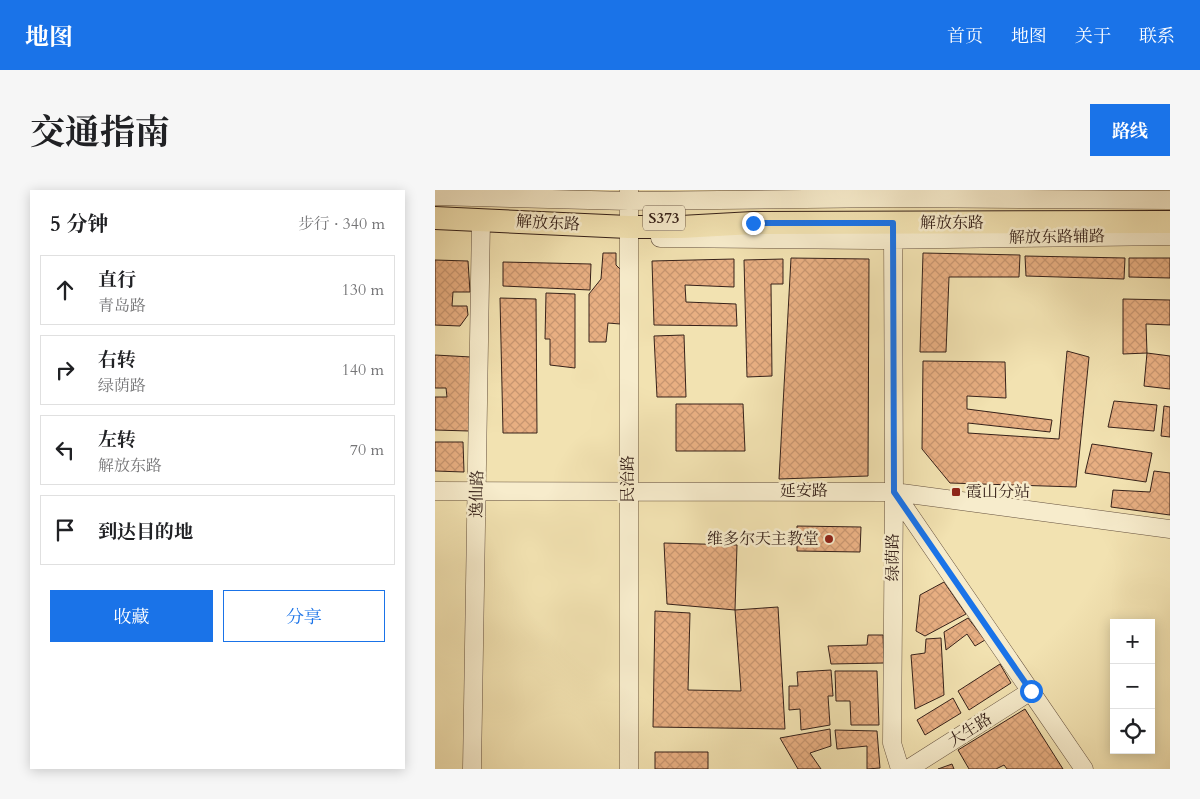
<!DOCTYPE html>
<html lang="zh">
<meta charset="utf-8">
<style>
:root{--surface:#fff;--page:#f6f6f6;--text:#202124;--muted:#757577;--line:#e0e0e0;--accent:#1a73e8}
body{margin:0;font-family:Cardo,"Noto Serif SC",serif;background:var(--page);color:var(--text)}
.controls{position:absolute;right:15px;bottom:15px;display:grid;overflow:hidden;border-radius:0px;box-shadow:0 2px 12px #0003}
.controls button{width:45px;height:45px;display:grid;place-items:center;padding:0;border:0;border-bottom:1px solid var(--line);background:var(--surface);color:var(--text);font:25px sans-serif}
.stop{position:absolute;width:15px;height:15px;margin:-11px;border:4px solid #1a73e8;border-radius:50%;background:#fff}
.stop.end{background:#1a73e8;border-color:#fff;box-shadow:0 1px 5px #0008}
.list{margin:0;padding:0;list-style:none}
h2{display:flex;justify-content:space-between;align-items:center;height:65px;margin:0;padding:0 20px;font-size:21px}
h2 small{font-size:16px;font-weight:400;color:var(--muted)}
.list li{display:grid;grid-template-columns:32px 1fr auto;gap:15px;align-items:center;box-sizing:border-box;height:70px;margin:0 10px 10px;padding:0 10px;border:1px solid var(--line);border-radius:0px}
.list b{display:block;font-size:19px;white-space:nowrap}
.list p{margin:0;font-size:16px;white-space:nowrap;color:var(--muted)}
.list em{font-size:16px;font-style:normal;color:var(--muted)}
.actions{display:flex;gap:10px;padding:15px 20px}
.actions a{flex:1;padding:11px 0;border:1px solid var(--accent);border-radius:0px;text-align:center;font-size:18px;color:var(--accent)}
.actions .main{background:var(--accent);color:#fff}
.icon{flex:none;width:28px;height:28px;fill:none;stroke:currentColor;stroke-width:2;stroke-linecap:round;stroke-linejoin:round}
.map{position:relative;flex:none;width:735px;height:579px;overflow:hidden;border-radius:0px}
header{display:flex;align-items:center;gap:30px;box-sizing:border-box;height:70px;padding:0 25px;background:var(--accent);color:#fff}
header strong{font-size:24px}
nav{display:flex;gap:28px;margin-inline-start:auto;font-size:18px}
.intro{display:flex;align-items:center;justify-content:space-between;box-sizing:border-box;height:120px;padding:0 30px}
h1{margin:0;font-size:35px}
.button{padding:12px 22px;border-radius:0px;background:var(--accent);color:#fff;font-size:18px;font-weight:700}
main{display:flex;gap:30px;padding:0 30px}
aside{flex:1;background:var(--surface);border-radius:0px;box-shadow:0 2px 12px #0003}
.map>svg:first-child{display:block}
.building{fill:url(#building-cross-hatch);stroke:#362119}
.lines{fill:none;stroke-linecap:round;stroke-linejoin:round}
.minor-casing{stroke:#65513f;stroke-width:19}
.major-casing{stroke:#362119;stroke-width:24}
.minor{stroke:#f7eccc;stroke-width:18}
.major{stroke:#f2e2b1;stroke-width:22}
.route{stroke:#1a73e8;stroke-width:6}
.poi-dot{fill:#8f2418;stroke:#f7eccc;stroke-width:2}
.labels{text-anchor:middle;dominant-baseline:central;stroke-width:5;stroke-linejoin:round;paint-order:stroke}
.shield{fill:#f7eccc;stroke:#705e4f;stroke-width:1}
.shield-label{font-size:15px;font-weight:bold;fill:#362119}
.street-label{font-size:16px;fill:#362119;stroke:#f7eccc}
.poi-label{font-size:16px;fill:#362119;stroke:#f7eccc;text-anchor:start}
</style>
<header>
<strong>地图</strong>
<nav><a>首页</a><a>地图</a><a>关于</a><a>联系</a></nav>
</header>
<div class="intro"><h1>交通指南</h1><a class="button">路线</a></div>
<main>
<aside>
<h2>5 分钟<small>步行 · 340 m</small></h2>
<ul class="list">
<li><svg class="icon" aria-label="ahead" viewBox="0 0 24 24"><path d="M12 20V5M6 11l6-6 6 6"/></svg><div><b>直行</b><p>青岛路</p></div><em>130 m</em></li>
<li><svg class="icon" aria-label="right" viewBox="0 0 24 24"><path d="M7 20v-9h11M14 6l5 5-5 5"/></svg><div><b>右转</b><p>绿荫路</p></div><em>140 m</em></li>
<li><svg class="icon" aria-label="left" viewBox="0 0 24 24"><path d="M17 20v-9H6M10 6l-5 5 5 5"/></svg><div><b>左转</b><p>解放东路</p></div><em>70 m</em></li>
<li><svg class="icon" aria-label="arrive" viewBox="0 0 24 24"><path d="M6 21V4h12l-3 4 3 4H6"/></svg><div><b>到达目的地</b></div></li>
</ul>
<div class="actions"><a class="main">收藏</a><a>分享</a></div>
</aside>
<div class="map">
<svg width="735" height="579" viewBox="0 0 735 579">
<defs>
<pattern id="building-cross-hatch" width="8" height="8" patternUnits="userSpaceOnUse" patternTransform="scale(1.25)"><rect width="8" height="8" fill="#e8af82"/><path d="M0 0l8 8M0 8l8-8" fill="none" stroke="#c89670"/></pattern>
</defs>
<rect width="100%" height="100%" fill="#f2e2b1"/>
<filter id="stains"><feTurbulence type="fractalNoise" baseFrequency=".004" numOctaves="4"/><feColorMatrix values="0 0 0 0 .2 0 0 0 0 .09 0 0 0 0 .02 0 0 0 .5 -.17"/></filter>
<radialGradient id="worn" r=".72"><stop offset=".6" stop-color="#630" stop-opacity="0"/><stop offset="1" stop-color="#630" stop-opacity=".3"/></radialGradient>
<path class="building" d="M 168,63 L 181,63 L 181,75 L 186,80 L 185,134 L 173,133 L 171,152 L 154,152 L 154,104 L 166,89 Z
M 488,63 L 585,65 L 584,87 L 514,87 L 511,162 L 485,162 Z
M 590,66 L 690,68 L 689,89 L 591,86 Z
M 356,68 L 434,69 L 433,286 L 344,289 Z
M 694,68 L 735,68 L 735,88 L 694,87 Z
M 299,69 L 299,97 L 250,95 L 251,112 L 301,114 L 302,136 L 219,135 L 217,71 Z
M 348,69 L 348,94 L 336,94 L 337,186 L 312,187 L 309,70 Z
M 0,70 L 33,71 L 35,102 L 18,102 L 17,116 L 32,116 L 33,125 L 25,136 L 0,135 Z
M 68,72 L 156,74 L 155,100 L 68,96 Z
M 111,103 L 140,104 L 140,178 L 115,175 L 115,149 L 110,149 Z
M 65,108 L 101,109 L 102,243 L 68,243 Z
M 688,109 L 735,110 L 735,135 L 711,134 L 712,163 L 688,164 Z
M 249,145 L 251,207 L 222,207 L 219,146 Z
M 632,161 L 654,167 L 641,297 L 515,293 L 487,259 L 488,171 L 570,172 L 571,208 L 532,206 L 532,219 L 617,230 L 615,242 L 533,233 L 533,243 L 624,249 Z
M 712,163 L 735,166 L 735,199 L 709,196 Z
M 0,165 L 36,167 L 34,241 L 0,240 L 0,207 L 12,207 L 11,198 L 0,198 Z
M 679,211 L 722,215 L 719,241 L 673,237 Z
M 241,214 L 308,214 L 310,261 L 241,261 Z
M 729,216 L 735,217 L 735,247 L 726,246 Z
M 0,252 L 28,252 L 29,282 L 0,281 Z
M 657,254 L 717,263 L 711,292 L 650,283 Z
M 719,281 L 735,283 L 735,325 L 676,317 L 678,300 L 715,302 Z
M 362,336 L 426,337 L 425,362 L 362,361 Z
M 229,353 L 302,355 L 300,420 L 232,414 Z
M 509,392 L 531,424 L 490,446 L 481,441 L 485,405 Z
M 343,417 L 350,539 L 218,537 L 220,421 L 255,423 L 253,500 L 306,501 L 300,420 Z
M 533,428 L 550,450 L 540,456 L 532,444 L 511,460 L 509,442 Z
M 433,445 L 448,445 L 449,473 L 396,474 L 393,456 L 432,455 Z
M 506,448 L 509,505 L 480,519 L 476,465 L 490,463 L 491,449 Z
M 565,474 L 576,493 L 534,520 L 523,501 Z
M 396,480 L 398,506 L 393,506 L 395,535 L 366,540 L 365,519 L 354,520 L 354,496 L 363,496 L 362,482 Z
M 400,481 L 442,481 L 444,535 L 416,535 L 415,511 L 401,511 Z
M 518,508 L 526,523 L 490,545 L 482,530 Z
M 590,519 L 628,579 L 572,579 L 569,575 L 561,579 L 534,579 L 523,560 Z
M 395,539 L 396,556 L 375,563 L 386,579 L 363,579 L 345,548 Z
M 400,540 L 442,541 L 445,578 L 432,579 L 432,556 L 402,559 Z
M 220,562 L 273,562 L 273,579 L 220,579 Z
M 517,574 L 519,579 L 503,579 Z"/>
<g class="lines">
<defs>
<path id="minor" d="M 0,6 L 194,11 L 457,8 L 735,10
M 458,38 L 459,302 L 457,553 L 465,579
M 225,48 L 436,50 L 735,46
M 0,301 L 459,302 L 735,339
M 459,302 L 649,579
M 37,579 L 46,30
M 194,579 L 194,0
M 473,579 L 596,501"/>
<path id="major" d="M 0,28 L 193,37 L 246,37 L 318,33 L 735,32"/>
</defs>
<use href="#minor" class="minor-casing"/>
<use href="#major" class="major-casing"/>
<use href="#minor" class="minor"/>
<use href="#major" class="major"/>
</g>
<g class="lines">
<path class="route" d="M 318,33 L 458,33 L 459,302 L 596,501"/>
</g>
<g class="poi-dot">
<rect x="516" y="297" width="10" height="10" rx="2.5"/>
<circle cx="394" cy="349" r="5"/>
</g>
<g class="labels">
<rect class="shield" x="208" y="15.5" width="42" height="25" rx="4"/>
<g class="shield-label">
<text x="229" y="28">S373</text>
</g>
<g class="street-label">
<text transform="translate(113 33) rotate(3)">解放东路</text>
<text x="517" y="33">解放东路</text>
<text transform="translate(622 47) rotate(-1)">解放东路辅路</text>
<text transform="translate(193 289) rotate(-90)">民治路</text>
<text x="369" y="301">延安路</text>
<text transform="translate(42 304) rotate(-89)">逸仙路</text>
<text transform="translate(458 367) rotate(-90)">绿荫路</text>
<text transform="translate(535 540) rotate(-32)">大生路</text>
</g>
<g class="poi-label">
<text x="531" y="302">霞山分站</text>
<text x="384" y="349" text-anchor="end">维多尔天主教堂</text>
</g>
</g>
<rect width="100%" height="100%" filter="url(#stains)"/>
<rect width="100%" height="100%" fill="url(#worn)"/>
</svg>
<div class="controls">
<button>+</button>
<button>−</button>
<button><svg class="icon" aria-label="locate" viewBox="0 0 24 24"><circle cx="12" cy="12" r="6"/><path d="M12 2v4M12 18v4M2 12h4M18 12h4"/></svg></button>
</div>
<div class="stop" style="left:596px;top:501px"></div>
<div class="stop end" style="left:318px;top:33px"></div>
</div>
</main>
